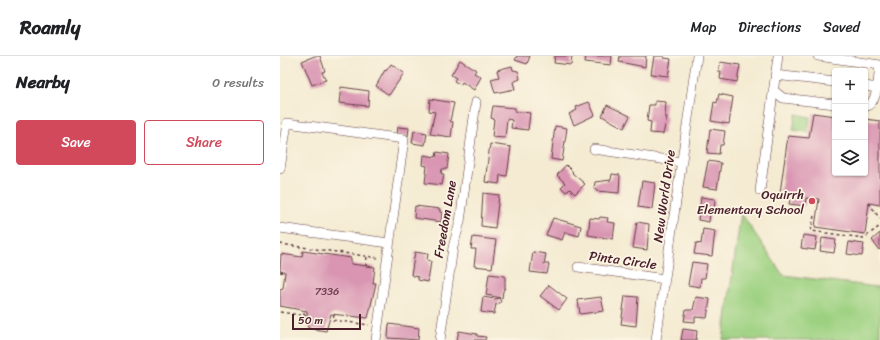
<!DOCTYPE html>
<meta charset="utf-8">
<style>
:root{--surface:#fff;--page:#f6f6f6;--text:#202124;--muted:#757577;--line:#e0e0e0;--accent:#d1495b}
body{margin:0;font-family:Sriracha,sans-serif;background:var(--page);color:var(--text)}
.controls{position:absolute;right:12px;top:12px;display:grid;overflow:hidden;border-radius:4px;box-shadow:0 1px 3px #0004}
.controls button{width:36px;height:36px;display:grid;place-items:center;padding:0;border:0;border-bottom:1px solid var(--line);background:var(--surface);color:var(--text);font:20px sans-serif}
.scale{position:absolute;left:12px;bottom:10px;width:69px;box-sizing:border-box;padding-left:4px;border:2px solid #4a1f2b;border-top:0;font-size:11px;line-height:14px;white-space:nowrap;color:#4a1f2b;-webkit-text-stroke:3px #fcf5e5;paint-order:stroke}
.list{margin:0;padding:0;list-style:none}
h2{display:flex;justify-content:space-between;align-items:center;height:52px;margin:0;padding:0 16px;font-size:17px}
h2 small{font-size:13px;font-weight:400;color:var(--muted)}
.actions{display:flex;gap:8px;padding:12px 16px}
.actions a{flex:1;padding:9px 0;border:1px solid var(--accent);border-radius:4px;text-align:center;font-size:14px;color:var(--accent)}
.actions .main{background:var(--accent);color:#fff}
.icon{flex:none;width:22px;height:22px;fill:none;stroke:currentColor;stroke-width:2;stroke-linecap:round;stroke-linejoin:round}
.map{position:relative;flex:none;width:600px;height:284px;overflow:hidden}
header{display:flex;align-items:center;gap:24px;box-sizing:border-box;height:56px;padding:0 20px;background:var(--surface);border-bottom:1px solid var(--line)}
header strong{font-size:19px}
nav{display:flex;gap:22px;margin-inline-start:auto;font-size:14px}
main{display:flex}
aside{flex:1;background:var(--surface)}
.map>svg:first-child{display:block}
.green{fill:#9dd181;stroke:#747856}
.building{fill:#d995b2}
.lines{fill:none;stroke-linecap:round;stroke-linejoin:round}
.minor-casing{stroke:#643e44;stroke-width:10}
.path{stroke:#643e44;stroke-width:1.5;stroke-dasharray:3 3;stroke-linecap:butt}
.minor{stroke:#fff;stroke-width:9}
.poi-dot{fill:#d1495b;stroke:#fcf5e5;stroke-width:1.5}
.labels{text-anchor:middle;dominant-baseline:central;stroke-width:3.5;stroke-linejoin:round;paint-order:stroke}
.number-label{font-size:11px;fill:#6e3c4d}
.poi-label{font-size:13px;fill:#4a1f2b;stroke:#fcf5e5;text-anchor:end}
.street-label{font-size:13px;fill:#4a1f2b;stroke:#fcf5e5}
</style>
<header>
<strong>Roamly</strong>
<nav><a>Map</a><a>Directions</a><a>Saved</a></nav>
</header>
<main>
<aside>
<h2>Nearby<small>0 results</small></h2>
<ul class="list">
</ul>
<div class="actions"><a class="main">Save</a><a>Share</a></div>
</aside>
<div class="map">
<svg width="600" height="284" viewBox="0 0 600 284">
<rect width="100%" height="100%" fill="#fcf5e5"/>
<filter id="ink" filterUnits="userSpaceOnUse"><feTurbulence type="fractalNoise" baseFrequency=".025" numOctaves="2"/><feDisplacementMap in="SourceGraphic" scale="8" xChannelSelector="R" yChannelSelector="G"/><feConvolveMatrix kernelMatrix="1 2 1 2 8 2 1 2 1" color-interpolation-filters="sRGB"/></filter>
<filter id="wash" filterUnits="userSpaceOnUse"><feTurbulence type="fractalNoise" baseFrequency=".012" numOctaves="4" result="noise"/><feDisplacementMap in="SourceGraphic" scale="16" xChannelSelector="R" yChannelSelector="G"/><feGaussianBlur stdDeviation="0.9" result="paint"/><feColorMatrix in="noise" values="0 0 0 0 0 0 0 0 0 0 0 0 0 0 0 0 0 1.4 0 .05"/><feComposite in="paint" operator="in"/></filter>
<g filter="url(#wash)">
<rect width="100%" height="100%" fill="#f4ebd2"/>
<path class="green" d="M 516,58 L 530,61 L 528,76 L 513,74 Z
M 461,157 L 503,219 L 597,231 L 600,228 L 600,284 L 443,284 Z"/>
<g id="blocks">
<path class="building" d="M 35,0 L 40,0 L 45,15 L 42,16 L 46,24 L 32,29 L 22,5 Z
M 237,0 L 250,0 L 247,8 L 235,4 Z
M 275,0 L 292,0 L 291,9 L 274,7 Z
M 306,0 L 332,0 L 331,9 L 305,6 Z
M 340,0 L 366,0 L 365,11 L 339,6 Z
M 374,0 L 384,0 L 384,2 L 391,3 L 388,20 L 371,18 Z
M 180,4 L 196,14 L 194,17 L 201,21 L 194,34 L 182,26 L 181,29 L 174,25 L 176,22 L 171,19 Z
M 440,6 L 460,9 L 457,26 L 440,23 L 441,16 L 438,16 Z
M 111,8 L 124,17 L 109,39 L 96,30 L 105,14 L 106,15 Z
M 232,10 L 233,14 L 238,15 L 240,23 L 233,26 L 235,33 L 215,37 L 211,23 L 219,21 L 217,14 Z
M 61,31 L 89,35 L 88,50 L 59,47 Z
M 439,38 L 453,41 L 449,68 L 431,65 L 434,46 L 437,47 Z
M 150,43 L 174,47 L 170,65 L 173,66 L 171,81 L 150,78 L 155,56 L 149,55 Z
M 375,45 L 386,46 L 385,61 L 387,61 L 383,78 L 370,77 L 371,66 L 367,65 L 369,49 L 375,49 Z
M 309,46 L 315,59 L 294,69 L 289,58 L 297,54 L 296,51 Z
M 327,49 L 350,60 L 344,72 L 322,60 Z
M 213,50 L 235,52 L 235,55 L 250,57 L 248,74 L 231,72 L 232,64 L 227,63 L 225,82 L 212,81 L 214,63 L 211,62 Z
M 533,57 L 555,60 L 555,117 L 585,117 L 585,63 L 600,65 L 600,149 L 589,147 L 585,178 L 535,171 L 539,143 L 526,142 L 525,150 L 509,148 L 511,138 L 500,137 L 508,80 L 529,82 Z
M 275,70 L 287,72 L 282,105 L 271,103 Z
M 118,71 L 129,72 L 128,80 L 117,79 Z
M 430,73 L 445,75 L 443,89 L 440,89 L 439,98 L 427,97 Z
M 134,75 L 147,77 L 145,89 L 132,87 Z
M 210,88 L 231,91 L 227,120 L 220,119 L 219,128 L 205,126 Z
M 157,96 L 169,98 L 167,113 L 162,113 L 161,118 L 164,118 L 162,129 L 145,127 L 147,110 L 143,109 L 144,99 L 156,101 Z
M 428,105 L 441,107 L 437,133 L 423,131 Z
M 286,109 L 293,116 L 292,117 L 305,128 L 295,138 L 290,133 L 286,136 L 281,131 L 285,127 L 277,119 Z
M 332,118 L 340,119 L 339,137 L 317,135 L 317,133 L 314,132 L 315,126 L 331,124 Z
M 362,125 L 375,127 L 372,153 L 358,151 Z
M 203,137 L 219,139 L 215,172 L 201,170 Z
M 421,141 L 435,143 L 434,157 L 430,157 L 429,166 L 418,164 Z
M 135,150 L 160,153 L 160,156 L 162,157 L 161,166 L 134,162 Z
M 320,161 L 328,162 L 327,166 L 335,167 L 333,183 L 308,179 L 310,162 L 319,163 Z
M 273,162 L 301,170 L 299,180 L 285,176 L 282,184 L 266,179 Z
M 357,166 L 369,168 L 367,194 L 353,192 Z
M 423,173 L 435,175 L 432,200 L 414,198 L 416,187 L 421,188 Z
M 600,177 L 600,193 L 599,194 L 592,184 Z
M 523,179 L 537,181 L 535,194 L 521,192 Z
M 193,181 L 216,184 L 212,212 L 194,210 L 196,193 L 191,193 Z
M 542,182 L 556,184 L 554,197 L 540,195 Z
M 569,186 L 584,188 L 582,200 L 567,198 Z
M 23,195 L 71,202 L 71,208 L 95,211 L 93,227 L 96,227 L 88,262 L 51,258 L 46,275 L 28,272 L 27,255 L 0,250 L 0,233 L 3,232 L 5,216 L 0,215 L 1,198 L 22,201 Z
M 135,196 L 148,198 L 147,204 L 151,205 L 148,226 L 138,224 L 138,221 L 131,219 Z
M 253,196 L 266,198 L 264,208 L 269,208 L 267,218 L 250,216 Z
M 412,206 L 427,208 L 425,222 L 421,222 L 420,231 L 408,229 Z
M 209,218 L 225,220 L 225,232 L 223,235 L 222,242 L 206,239 Z
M 269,229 L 287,243 L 279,254 L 260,240 Z
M 345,240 L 358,241 L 356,270 L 341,268 Z
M 203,241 L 215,243 L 219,242 L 221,245 L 218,249 L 216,248 L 214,258 L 201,256 Z
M 321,241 L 324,255 L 300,258 L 298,244 Z
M 416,241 L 430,243 L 427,262 L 415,261 L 415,266 L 404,265 L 406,254 L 413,254 Z
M 109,268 L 139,272 L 138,284 L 108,282 Z
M 403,273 L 417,275 L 416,284 L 401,284 Z
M 179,275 L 197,278 L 197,280 L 206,281 L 205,284 L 177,284 Z"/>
</g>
</g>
<g filter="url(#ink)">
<use href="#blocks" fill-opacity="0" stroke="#643e44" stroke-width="1"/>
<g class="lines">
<defs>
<path id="minor" d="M 538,0 L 600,9
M 495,19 L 555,26
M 585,30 L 597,32
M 493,34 L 503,42 L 555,48
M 585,51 C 599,47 598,21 600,9
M 314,93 L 401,106
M 0,113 L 7,67 L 124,83 L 96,284
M 480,135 L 498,0
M 0,172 L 109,187
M 298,211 L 385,223
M 160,284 L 173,191 L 180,166 L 196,46
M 376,284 L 417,0"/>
</defs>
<use href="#minor" class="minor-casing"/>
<path class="path" d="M 589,147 L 600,163
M 534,160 L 531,175 L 584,182 L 600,170
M 0,188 L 99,202
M 86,210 L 87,200
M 0,216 L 5,217
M 0,256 L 27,260
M 54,258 L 53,264 L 89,269
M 24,259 L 24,254"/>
<use href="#minor" class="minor"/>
</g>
</g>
<circle class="poi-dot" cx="532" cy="145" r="4"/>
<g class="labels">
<g class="number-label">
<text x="47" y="235">7336</text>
</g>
<g class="poi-label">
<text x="524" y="138">Oquirrh<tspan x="524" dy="15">Elementary School</tspan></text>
</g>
<g class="street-label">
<text transform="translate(384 140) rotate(-82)">New World Drive</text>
<text transform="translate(165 163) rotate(-80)">Freedom Lane</text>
<text transform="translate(343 204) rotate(8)">Pinta Circle</text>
</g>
</g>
</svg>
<div class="controls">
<button>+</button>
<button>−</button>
<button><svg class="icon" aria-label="layers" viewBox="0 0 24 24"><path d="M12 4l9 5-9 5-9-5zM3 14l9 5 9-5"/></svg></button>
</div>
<div class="scale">50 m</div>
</div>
</main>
